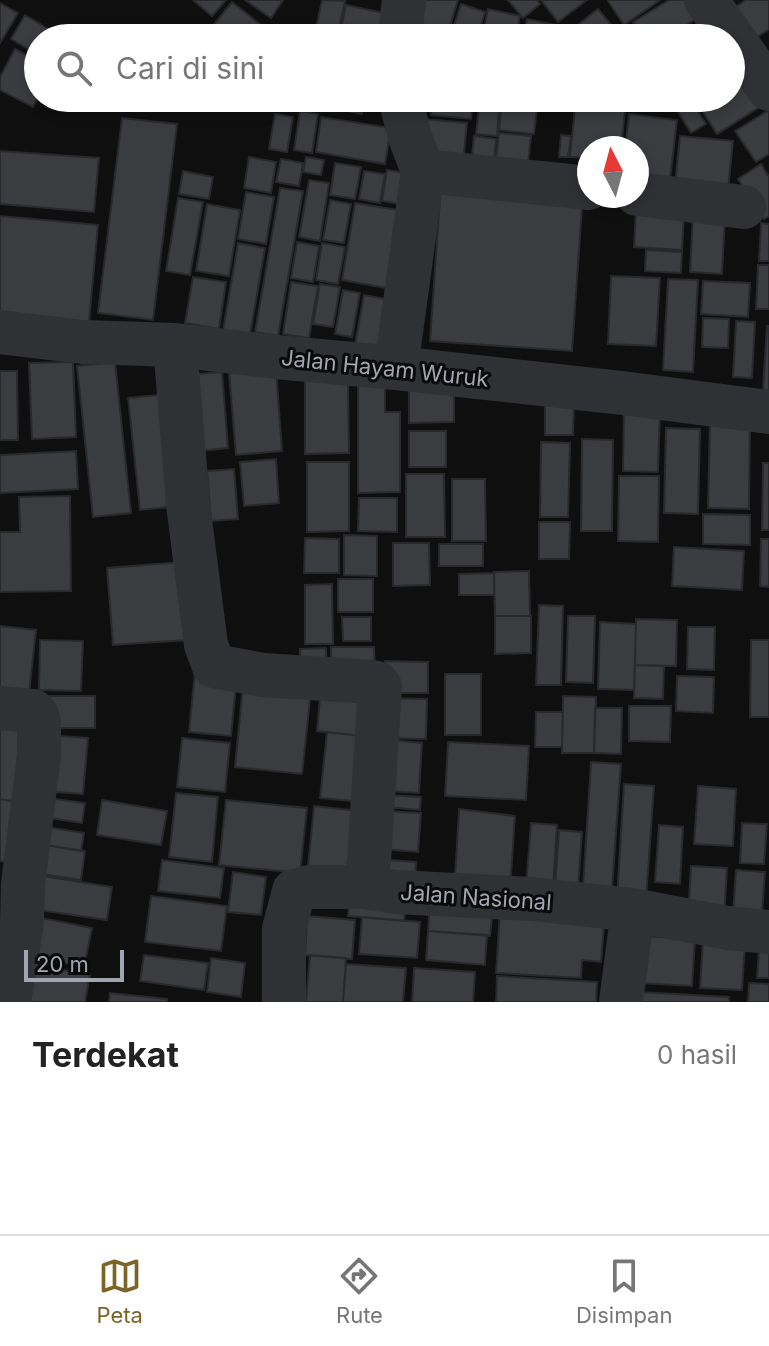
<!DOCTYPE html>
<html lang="id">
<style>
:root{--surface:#fff;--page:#f6f6f6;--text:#222;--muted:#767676;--line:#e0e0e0;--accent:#7d6326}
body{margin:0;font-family:Inter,sans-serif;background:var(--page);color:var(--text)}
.compass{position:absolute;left:577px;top:136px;width:72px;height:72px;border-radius:50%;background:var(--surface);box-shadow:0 4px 12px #0003;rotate:354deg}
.scale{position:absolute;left:24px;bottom:20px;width:100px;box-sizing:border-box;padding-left:8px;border:4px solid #a0a5b1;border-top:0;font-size:22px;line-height:28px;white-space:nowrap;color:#a0a5b1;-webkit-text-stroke:6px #0a0a0b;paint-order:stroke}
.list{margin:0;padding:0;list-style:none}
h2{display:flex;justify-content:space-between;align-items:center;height:104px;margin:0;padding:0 32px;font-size:34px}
h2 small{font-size:26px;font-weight:400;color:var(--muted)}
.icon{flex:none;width:44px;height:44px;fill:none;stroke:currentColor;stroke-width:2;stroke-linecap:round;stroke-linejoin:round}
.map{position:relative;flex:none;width:769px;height:1002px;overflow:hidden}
.search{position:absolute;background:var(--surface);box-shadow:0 4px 12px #0003;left:24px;right:24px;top:24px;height:88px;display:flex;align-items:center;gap:20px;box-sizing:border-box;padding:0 28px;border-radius:44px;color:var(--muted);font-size:30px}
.sheet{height:232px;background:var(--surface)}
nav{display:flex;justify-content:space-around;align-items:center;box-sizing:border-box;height:112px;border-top:2px solid var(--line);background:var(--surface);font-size:22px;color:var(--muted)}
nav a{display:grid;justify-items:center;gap:4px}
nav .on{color:var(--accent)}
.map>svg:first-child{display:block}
.building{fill:#3b3c40;stroke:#29292c;stroke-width:2}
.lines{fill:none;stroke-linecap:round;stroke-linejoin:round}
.minor{stroke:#303135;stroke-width:44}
.labels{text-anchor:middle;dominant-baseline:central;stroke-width:6;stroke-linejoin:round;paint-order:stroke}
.street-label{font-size:22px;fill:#a0a5b1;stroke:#0a0a0b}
</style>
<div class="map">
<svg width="769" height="1002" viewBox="0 0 769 1002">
<rect width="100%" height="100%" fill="#0f0f10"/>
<path class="building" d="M 193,0 L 226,0 L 212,16 Z
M 245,0 L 283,0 L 271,18 Z
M 322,0 L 345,1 L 337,38 L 314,38 Z
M 416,0 L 458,0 L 447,36 L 409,24 Z
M 508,0 L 537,0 L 540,4 L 523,18 Z
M 541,0 L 587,0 L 558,22 Z
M 610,0 L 660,0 L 624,25 L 608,1 Z
M 669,0 L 684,0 L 696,19 L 665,38 L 643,38 L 633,22 Z
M 746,0 L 769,0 L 769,29 L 748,43 L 728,12 Z
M 232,2 L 261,25 L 250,38 L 203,38 Z
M 0,3 L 18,13 L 0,43 Z
M 461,4 L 485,12 L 477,38 L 450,38 Z
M 346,5 L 394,15 L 389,38 L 339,38 Z
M 488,9 L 520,16 L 516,38 L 482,38 Z
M 598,9 L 622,38 L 590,38 L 579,24 Z
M 25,15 L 52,31 L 48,38 L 38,38 L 38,55 L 11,39 Z
M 527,19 L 556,25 L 553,38 L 523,38 Z
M 703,20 L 714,38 L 675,38 Z
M 574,26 L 583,38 L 558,38 Z
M 15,49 L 38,61 L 38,98 L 33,107 L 0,90 L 0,77 Z
M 731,68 L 763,105 L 717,134 L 694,98 L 731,98 Z
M 250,98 L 285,98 L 283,109 L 249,103 Z
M 304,98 L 325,98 L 323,108 L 303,104 Z
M 331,98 L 365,98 L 362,114 L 329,107 Z
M 432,98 L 473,98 L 471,119 L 431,115 Z
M 480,98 L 500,98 L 497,136 L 476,134 Z
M 502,98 L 538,98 L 534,134 L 499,130 Z
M 576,98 L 626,101 L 621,148 L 589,148 L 589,158 L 570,157 Z
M 650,98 L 679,98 L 658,111 Z
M 689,98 L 706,124 L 691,133 L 675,107 Z
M 769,110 L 769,154 L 756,162 L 735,131 Z
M 300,111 L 318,114 L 312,153 L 294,150 Z
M 275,114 L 293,117 L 287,152 L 269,149 Z
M 629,114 L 677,120 L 669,187 L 637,182 L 637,148 L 625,148 Z
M 321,117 L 391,128 L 385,164 L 316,152 Z
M 122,118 L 177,124 L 153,320 L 98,313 Z
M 425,119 L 467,123 L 463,162 L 422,158 Z
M 499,133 L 531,136 L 527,171 L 495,168 Z
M 561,135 L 571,136 L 568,157 L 559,157 Z
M 474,136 L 496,139 L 493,169 L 471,166 Z
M 680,136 L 733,141 L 727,199 L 674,194 Z
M 0,151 L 99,158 L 94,212 L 0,204 Z
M 249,157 L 276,162 L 271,193 L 244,188 Z
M 306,157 L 324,160 L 321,175 L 303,172 Z
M 281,159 L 303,163 L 299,186 L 276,182 Z
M 335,163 L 361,167 L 355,199 L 330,195 Z
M 761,164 L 769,177 L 769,216 L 764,219 L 738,179 Z
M 387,170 L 412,174 L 407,205 L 382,201 Z
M 183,171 L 213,177 L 209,199 L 179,194 Z
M 364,171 L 385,174 L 380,203 L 359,199 Z
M 309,180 L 329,183 L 320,241 L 299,237 Z
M 441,184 L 583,193 L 572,351 L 430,341 Z
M 280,188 L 303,191 L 278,336 L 255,332 Z
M 246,192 L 274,197 L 266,244 L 238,239 Z
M 178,198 L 203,202 L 190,275 L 166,271 Z
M 330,200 L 351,204 L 344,243 L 323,240 Z
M 355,203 L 405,211 L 392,289 L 342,280 Z
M 207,204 L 240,210 L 229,276 L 196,271 Z
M 636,211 L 684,214 L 682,250 L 634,247 Z
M 693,214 L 725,215 L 722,274 L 690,272 Z
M 0,216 L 98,225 L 89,322 L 0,314 Z
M 761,223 L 769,224 L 769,261 L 759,261 Z
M 297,242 L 319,246 L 313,282 L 291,278 Z
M 238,243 L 265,248 L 250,335 L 223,330 Z
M 322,243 L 345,247 L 338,284 L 316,280 Z
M 646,250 L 682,252 L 681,273 L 645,271 Z
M 758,265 L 769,265 L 769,309 L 756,309 Z
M 611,276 L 660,278 L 656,346 L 608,344 Z
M 193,277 L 226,282 L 219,329 L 185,323 Z
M 668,279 L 698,280 L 693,372 L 663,370 Z
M 703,281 L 750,283 L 748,317 L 701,314 Z
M 291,282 L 318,286 L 309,338 L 283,334 Z
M 320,284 L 340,287 L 333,327 L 313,324 Z
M 343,290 L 360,293 L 352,337 L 335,334 Z
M 364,295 L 396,301 L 388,349 L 355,344 Z
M 703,318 L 729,319 L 728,348 L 702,347 Z
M 736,321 L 755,322 L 752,378 L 733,377 Z
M 767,326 L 769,326 L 769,390 L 763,390 Z
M 73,362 L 76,437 L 32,439 L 29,363 Z
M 115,362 L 131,513 L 93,517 L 77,366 Z
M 276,369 L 282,451 L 236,455 L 229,373 Z
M 0,371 L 17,371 L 18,440 L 0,440 Z
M 222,372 L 228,448 L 190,452 L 183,375 Z
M 305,380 L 348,380 L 349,453 L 305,454 Z
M 358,381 L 385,381 L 385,412 L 400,412 L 400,492 L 358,493 Z
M 454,386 L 454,422 L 409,423 L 409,387 Z
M 168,394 L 180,506 L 140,510 L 128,398 Z
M 545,401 L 574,402 L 573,435 L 545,435 Z
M 624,410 L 660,410 L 658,472 L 623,471 Z
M 710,421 L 750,422 L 749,509 L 708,508 Z
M 666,428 L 700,429 L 698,514 L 664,513 Z
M 409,431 L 446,431 L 446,467 L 409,467 Z
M 582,439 L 613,440 L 612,531 L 581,531 Z
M 541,442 L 570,443 L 568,517 L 540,517 Z
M 76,451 L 78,489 L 0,493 L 0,455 Z
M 276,459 L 279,503 L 244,506 L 240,462 Z
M 307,462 L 349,462 L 349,531 L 307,532 Z
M 763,463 L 769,463 L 769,530 L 762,530 Z
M 234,469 L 238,519 L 211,521 L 207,471 Z
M 406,474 L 444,474 L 445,537 L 406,537 Z
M 619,476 L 659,476 L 658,542 L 618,541 Z
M 452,479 L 485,479 L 486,541 L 452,541 Z
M 70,496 L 71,591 L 0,592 L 0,532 L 20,532 L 19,497 Z
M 359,498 L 397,498 L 397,532 L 358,531 Z
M 703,514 L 750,515 L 750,545 L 703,544 Z
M 539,522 L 570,522 L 569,559 L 539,559 Z
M 344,535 L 377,536 L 377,576 L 344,575 Z
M 305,538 L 339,539 L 339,573 L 304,573 Z
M 761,539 L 769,539 L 769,587 L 760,586 Z
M 393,543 L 429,543 L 430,585 L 393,586 Z
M 439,544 L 483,544 L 483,566 L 439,566 Z
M 674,547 L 744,551 L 742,590 L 672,586 Z
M 182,562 L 188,640 L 113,645 L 107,568 Z
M 529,571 L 530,616 L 495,616 L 494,572 Z
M 494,573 L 494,595 L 459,595 L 459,574 Z
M 338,579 L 373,579 L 373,612 L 338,612 Z
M 332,584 L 333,644 L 305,644 L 305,585 Z
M 539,605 L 563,606 L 561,685 L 536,685 Z
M 495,616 L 531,616 L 531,653 L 495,654 Z
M 568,616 L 595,616 L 593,683 L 566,682 Z
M 342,617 L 371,617 L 371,641 L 343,641 Z
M 636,619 L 677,620 L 676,666 L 635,665 Z
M 600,622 L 636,624 L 634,690 L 598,689 Z
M 0,626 L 36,630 L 28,703 L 0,700 Z
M 688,627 L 715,627 L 714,670 L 687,669 Z
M 40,640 L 83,641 L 81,691 L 39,690 Z
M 751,640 L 769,640 L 769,717 L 750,717 Z
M 331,647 L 374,647 L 375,672 L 331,672 Z
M 326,648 L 327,671 L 300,672 L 300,649 Z
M 385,661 L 428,662 L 428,693 L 385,693 Z
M 635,665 L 664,666 L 663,699 L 634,698 Z
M 195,671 L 237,675 L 231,736 L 189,732 Z
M 445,674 L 481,674 L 481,735 L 445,735 Z
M 677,676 L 714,677 L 713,713 L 676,711 Z
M 243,685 L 311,691 L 302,774 L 235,767 Z
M 321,686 L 376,691 L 371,737 L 317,731 Z
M 46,696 L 95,696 L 95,728 L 46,728 Z
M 563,696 L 596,697 L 594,753 L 562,753 Z
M 384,698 L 427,699 L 426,739 L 383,738 Z
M 629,706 L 671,706 L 670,742 L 629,741 Z
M 595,708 L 622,708 L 621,754 L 594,753 Z
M 536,712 L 563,712 L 562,747 L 535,747 Z
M 0,725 L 34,731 L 22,803 L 0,799 Z
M 327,732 L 370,737 L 364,802 L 320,798 Z
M 47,735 L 88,738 L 83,794 L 42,791 Z
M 182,738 L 230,743 L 225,792 L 177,787 Z
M 390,740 L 422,743 L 419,793 L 387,791 Z
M 448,742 L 529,746 L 526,800 L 445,796 Z
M 591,762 L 621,764 L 612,888 L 583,886 Z
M 624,784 L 654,786 L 646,900 L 617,898 Z
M 698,786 L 736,789 L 733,846 L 694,844 Z
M 176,793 L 218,797 L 212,862 L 169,857 Z
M 387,795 L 421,797 L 420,810 L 386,807 Z
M 48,798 L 85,803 L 82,823 L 44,817 Z
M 0,799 L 28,804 L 18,864 L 0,861 Z
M 102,800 L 167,811 L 161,845 L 97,835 Z
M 226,800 L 307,808 L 300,873 L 219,865 Z
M 314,806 L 368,812 L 362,873 L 308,867 Z
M 459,809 L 515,816 L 510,889 L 455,879 Z
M 384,811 L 421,813 L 418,852 L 381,849 Z
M 531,823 L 557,825 L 553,888 L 526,886 Z
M 742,823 L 767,824 L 764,864 L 740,863 Z
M 659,825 L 683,827 L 680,884 L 655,882 Z
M 41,826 L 84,833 L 81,851 L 39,844 Z
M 559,830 L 582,832 L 578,888 L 555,887 Z
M 39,844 L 85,851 L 81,880 L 34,873 Z
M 375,859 L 416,862 L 415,885 L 374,882 Z
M 162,860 L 224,868 L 220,898 L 158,891 Z
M 691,866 L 727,868 L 724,920 L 688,917 Z
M 736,870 L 765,872 L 762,914 L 733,912 Z
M 233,872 L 266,877 L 261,915 L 228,912 Z
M 43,876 L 112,887 L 107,920 L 38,910 Z
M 350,895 L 406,899 L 404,921 L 348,916 Z
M 151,896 L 227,906 L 221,951 L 145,942 Z
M 430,903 L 493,908 L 490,936 L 428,931 Z
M 500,912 L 604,924 L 601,962 L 582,960 L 581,978 L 496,973 Z
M 307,916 L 355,920 L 352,959 L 305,955 Z
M 37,917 L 92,928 L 84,967 L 30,956 Z
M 362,917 L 420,922 L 417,958 L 359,954 Z
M 428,931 L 487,935 L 485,965 L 426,960 Z
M 642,936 L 695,939 L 692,986 L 640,983 Z
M 703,940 L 745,943 L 742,990 L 700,988 Z
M 759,949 L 769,949 L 769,978 L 757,978 Z
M 144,955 L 208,963 L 204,990 L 140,981 Z
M 310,955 L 346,958 L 343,1002 L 306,1002 Z
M 211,958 L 245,963 L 241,997 L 207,992 Z
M 32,964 L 90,975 L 85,1002 L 25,1002 Z
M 346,964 L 406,968 L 403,1002 L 343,1002 Z
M 414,968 L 475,972 L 473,1002 L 412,1002 Z
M 497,976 L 597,982 L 596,1002 L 496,1002 Z
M 749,983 L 769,984 L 769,1002 L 748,1002 Z
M 639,992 L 729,997 L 729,1002 L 639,1002 Z
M 110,993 L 167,999 L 167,1002 L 109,1002 Z"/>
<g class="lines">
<path class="minor" d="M 706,0 L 769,89
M 400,38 L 404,0
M 423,171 L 589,188
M 637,194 L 744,207
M 0,332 L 83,342 L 175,345 L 276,357 L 396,368 L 622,393 L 769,412
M 175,345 L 188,504 L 206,645 L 214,666 L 263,675 L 372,682 L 377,683 L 380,687 L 369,861 L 364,887
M 396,368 L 423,171 L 410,137 L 400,98
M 0,708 L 33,711 L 37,715 L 39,723 L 39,755 L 23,884 L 22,922 L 9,1002
M 284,1002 L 284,929 L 294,891 L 309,887 L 364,887 L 396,892 L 532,899 L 633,910 L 728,928 L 769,932
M 621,1002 L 633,910"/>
</g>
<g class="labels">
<g class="street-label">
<text transform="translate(385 368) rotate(6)">Jalan Hayam Wuruk</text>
<text transform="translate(476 897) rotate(4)">Jalan Nasional</text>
</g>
</g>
</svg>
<svg class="compass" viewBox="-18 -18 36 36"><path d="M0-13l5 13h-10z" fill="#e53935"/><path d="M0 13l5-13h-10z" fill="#767676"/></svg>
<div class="scale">20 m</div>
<div class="search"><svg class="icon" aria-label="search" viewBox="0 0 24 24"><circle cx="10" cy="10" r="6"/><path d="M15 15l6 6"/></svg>Cari di sini</div>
</div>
<section class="sheet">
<h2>Terdekat<small>0 hasil</small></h2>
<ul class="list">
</ul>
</section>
<nav>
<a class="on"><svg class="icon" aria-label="map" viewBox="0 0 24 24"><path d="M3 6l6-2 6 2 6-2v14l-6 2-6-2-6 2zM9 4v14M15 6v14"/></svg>Peta</a>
<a><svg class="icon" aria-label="directions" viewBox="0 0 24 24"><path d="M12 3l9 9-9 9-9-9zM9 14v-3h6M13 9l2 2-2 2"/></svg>Rute</a>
<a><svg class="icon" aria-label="saved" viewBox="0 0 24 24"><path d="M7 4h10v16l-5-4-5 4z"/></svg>Disimpan</a>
</nav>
